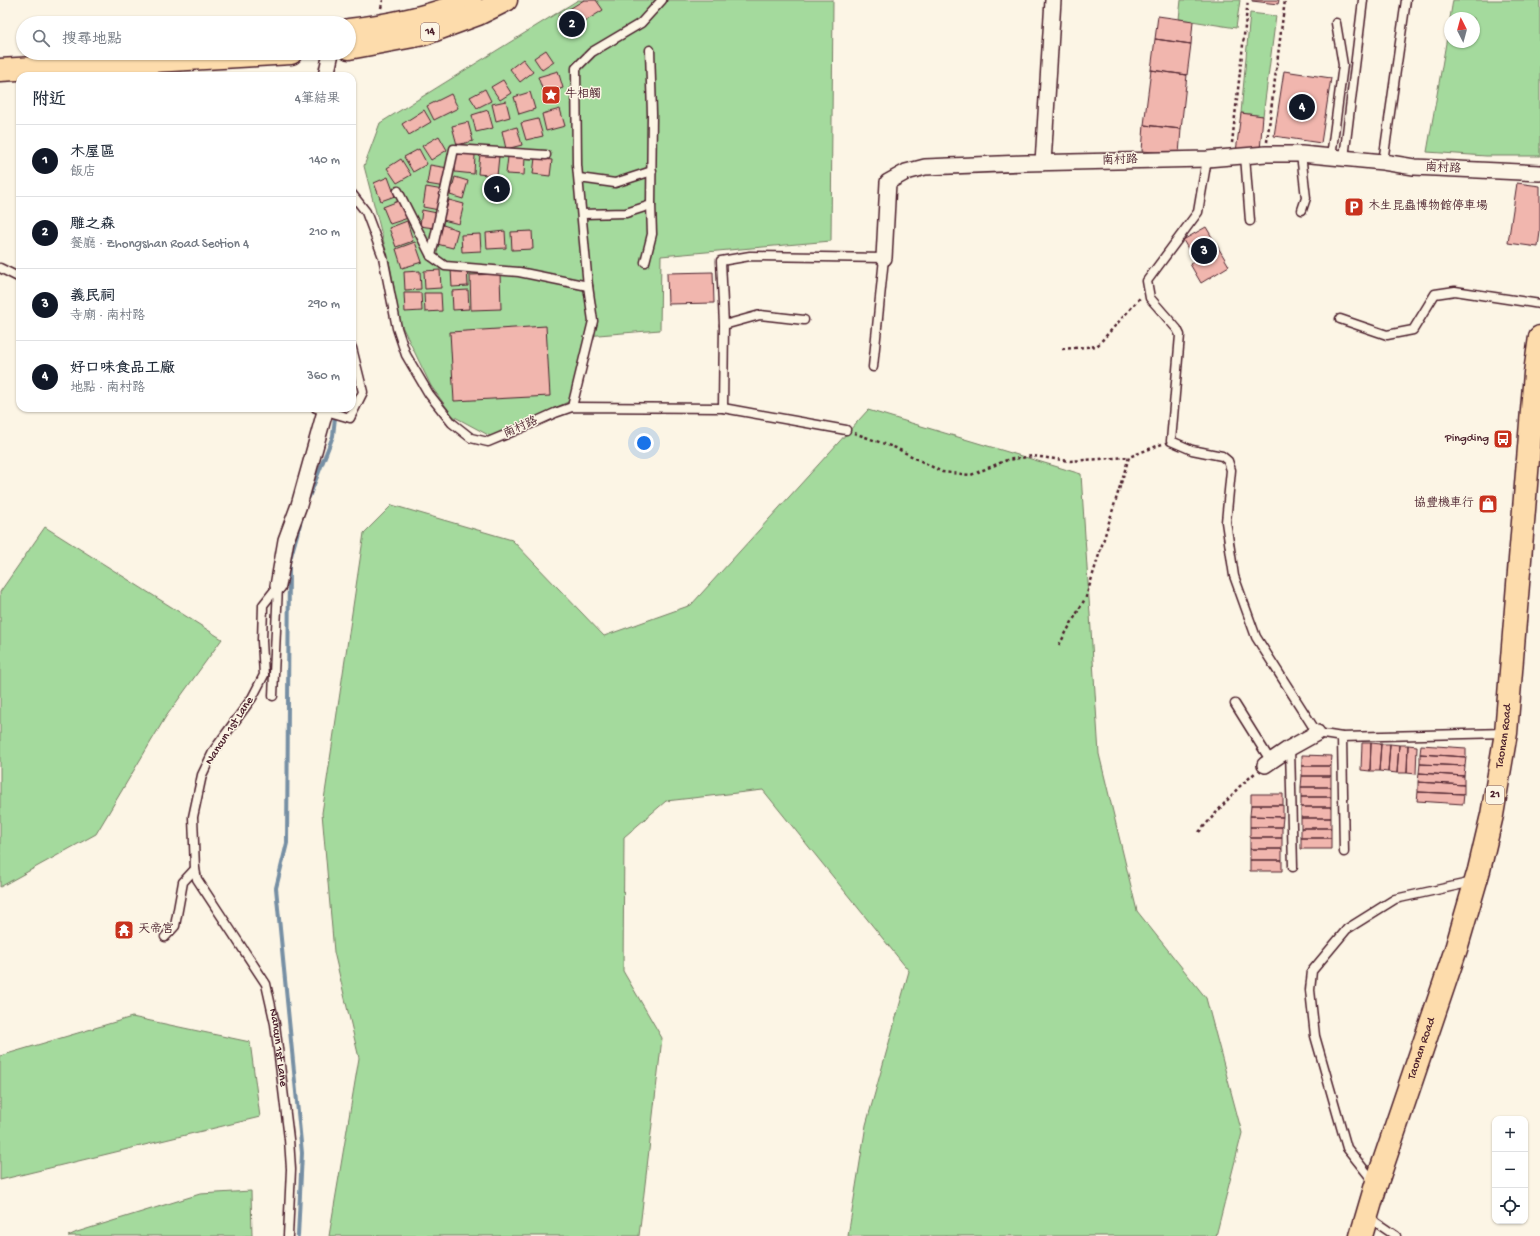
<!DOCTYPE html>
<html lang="zh-TW">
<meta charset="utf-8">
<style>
:root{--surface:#fff;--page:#f6f6f7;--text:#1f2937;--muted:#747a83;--line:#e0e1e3;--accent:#111827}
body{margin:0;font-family:"Gochi Hand","LXGW WenKai TC",sans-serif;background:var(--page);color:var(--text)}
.controls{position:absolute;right:12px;bottom:12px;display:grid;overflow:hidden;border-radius:8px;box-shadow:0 1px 3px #0004}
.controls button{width:36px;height:36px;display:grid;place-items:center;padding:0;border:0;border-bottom:1px solid var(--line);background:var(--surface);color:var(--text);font:20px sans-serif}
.compass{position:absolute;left:1444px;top:12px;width:36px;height:36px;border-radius:50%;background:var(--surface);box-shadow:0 1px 3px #0004;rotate:354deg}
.you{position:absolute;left:644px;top:443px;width:14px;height:14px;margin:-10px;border:3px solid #fff;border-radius:50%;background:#1a73e8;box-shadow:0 0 0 6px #1a73e833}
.badge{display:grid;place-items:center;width:26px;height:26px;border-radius:50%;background:var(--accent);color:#fff;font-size:13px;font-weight:700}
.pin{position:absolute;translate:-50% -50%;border:2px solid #fff;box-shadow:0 1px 4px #0006}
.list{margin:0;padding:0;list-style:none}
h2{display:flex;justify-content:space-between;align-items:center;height:52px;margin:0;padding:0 16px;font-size:17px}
h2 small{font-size:13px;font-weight:400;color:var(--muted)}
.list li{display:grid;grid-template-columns:26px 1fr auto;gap:12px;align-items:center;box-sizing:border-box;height:72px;padding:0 16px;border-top:1px solid var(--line)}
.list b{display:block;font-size:15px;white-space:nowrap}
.list p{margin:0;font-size:13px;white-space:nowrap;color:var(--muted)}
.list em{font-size:13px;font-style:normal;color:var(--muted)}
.icon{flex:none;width:22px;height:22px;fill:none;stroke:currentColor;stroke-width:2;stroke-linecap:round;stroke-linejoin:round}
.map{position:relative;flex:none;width:1540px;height:1236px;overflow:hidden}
.search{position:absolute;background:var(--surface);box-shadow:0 1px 3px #0004;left:16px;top:16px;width:340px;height:44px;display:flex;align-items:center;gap:10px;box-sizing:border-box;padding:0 14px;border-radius:22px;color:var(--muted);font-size:15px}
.panel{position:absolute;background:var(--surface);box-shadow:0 1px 3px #0004;left:16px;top:72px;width:340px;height:340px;border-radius:12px}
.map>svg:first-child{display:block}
.green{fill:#a4da9d;stroke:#777c64}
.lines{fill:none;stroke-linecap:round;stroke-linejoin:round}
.stream{stroke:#768fa4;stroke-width:4}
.building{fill:#f1b6ae;stroke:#4a1f2b}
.service-casing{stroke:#4a1f2b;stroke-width:11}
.minor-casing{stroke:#4a1f2b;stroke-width:18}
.primary-casing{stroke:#4a1f2b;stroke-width:25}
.path{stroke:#4a1f2b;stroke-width:2.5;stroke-dasharray:3 3;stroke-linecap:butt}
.service{stroke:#fcf5e5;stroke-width:8}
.minor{stroke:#fcf5e5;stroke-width:15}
.primary{stroke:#fddcac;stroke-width:22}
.labels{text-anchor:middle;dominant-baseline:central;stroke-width:3;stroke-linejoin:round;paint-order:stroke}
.shield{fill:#fcf5e5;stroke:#7f5f63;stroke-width:1}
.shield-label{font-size:11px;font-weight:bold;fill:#4a1f2b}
.poi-label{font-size:12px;fill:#4a1f2b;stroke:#fcf5e5;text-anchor:start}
.street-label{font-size:12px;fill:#4a1f2b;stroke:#fcf5e5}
</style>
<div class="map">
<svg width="1540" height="1236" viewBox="0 0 1540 1236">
<rect width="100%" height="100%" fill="#fcf5e5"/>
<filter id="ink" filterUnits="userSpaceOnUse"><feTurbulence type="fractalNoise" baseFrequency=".025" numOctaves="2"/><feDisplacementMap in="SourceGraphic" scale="8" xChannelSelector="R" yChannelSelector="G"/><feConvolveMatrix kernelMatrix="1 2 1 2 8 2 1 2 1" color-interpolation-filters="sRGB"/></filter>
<g filter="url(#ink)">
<path class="green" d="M 578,0 L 833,0 L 831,241 L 661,256 L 660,330 L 586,336 L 570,401 L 492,437 L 453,416 L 431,386 L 400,322 L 391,270 L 364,166 L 380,123 Z
M 1181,0 L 1240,0 L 1236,28 L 1179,19 Z
M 1453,0 L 1540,0 L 1540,156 L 1486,156 L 1427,152 L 1450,20 L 1450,42 L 1474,42 L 1474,18 L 1450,18 Z
M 1250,13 L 1276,16 L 1263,116 L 1241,113 Z
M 868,410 L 1081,474 L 1099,754 L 1137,911 L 1206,998 L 1242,1133 L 1216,1236 L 848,1236 L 866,1125 L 909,971 L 763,790 L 666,801 L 624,837 L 623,971 L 662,1038 L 639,1236 L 329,1236 L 359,1058 L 334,952 L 322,813 L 364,533 L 392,505 L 512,540 L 604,636 L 691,605 Z
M 45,527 L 222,639 L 165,718 L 96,834 L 0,887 L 0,592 Z
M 132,1017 L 250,1042 L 260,1117 L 0,1180 L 0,1056 Z
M 251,1191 L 252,1236 L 68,1236 L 77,1232 L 200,1194 Z"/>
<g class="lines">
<path class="stream" d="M 309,497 L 333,436 L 336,408
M 298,1236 L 302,1153 L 276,888 L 287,843 L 289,563 L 302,517"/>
</g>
<path class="building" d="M 584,0 L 596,0 L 603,10 L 568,32 L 558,16 Z
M 1252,0 L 1279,0 L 1278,4 L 1252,1 Z
M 1158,16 L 1193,21 L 1191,44 L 1155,39 Z
M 1155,39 L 1191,44 L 1187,75 L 1151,70 Z
M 546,50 L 554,62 L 542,70 L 534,58 Z
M 523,59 L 533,72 L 520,82 L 510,69 Z
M 1151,70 L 1187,75 L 1181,129 L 1144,125 Z
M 558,71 L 563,88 L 544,94 L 538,77 Z
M 1284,71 L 1331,78 L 1321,143 L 1274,136 Z
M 503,80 L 511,93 L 500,100 L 491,87 Z
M 485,89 L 491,101 L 477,108 L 470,97 Z
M 530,92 L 535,109 L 519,114 L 514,97 Z
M 451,94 L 458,108 L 434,120 L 427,106 Z
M 506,101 L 510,117 L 496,121 L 492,104 Z
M 560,109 L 565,126 L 546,131 L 542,114 Z
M 424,110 L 431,122 L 409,135 L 402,124 Z
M 488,110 L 493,128 L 476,132 L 472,115 Z
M 1241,113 L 1263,116 L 1260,150 L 1236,152 Z
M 538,119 L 543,136 L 526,140 L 521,123 Z
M 468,122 L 473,141 L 457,145 L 452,126 Z
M 1144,125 L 1181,129 L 1179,154 L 1142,151 Z
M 517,127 L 522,145 L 506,149 L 502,131 Z
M 439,136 L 447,150 L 431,160 L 422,146 Z
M 419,149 L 427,164 L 413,172 L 404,157 Z
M 456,153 L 475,155 L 474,174 L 455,172 Z
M 480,154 L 499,156 L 497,176 L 478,174 Z
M 508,157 L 525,158 L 524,175 L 506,174 Z
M 535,158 L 552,160 L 550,176 L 533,174 Z
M 401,159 L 411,175 L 397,183 L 387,168 Z
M 430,165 L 448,168 L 445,187 L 427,184 Z
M 388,177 L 395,196 L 381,201 L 374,183 Z
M 455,177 L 468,181 L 463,199 L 450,195 Z
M 1517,183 L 1540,186 L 1540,232 L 1538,247 L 1508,243 Z
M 426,187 L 443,190 L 439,210 L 423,207 Z
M 401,200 L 408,218 L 390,224 L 383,207 Z
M 449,200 L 464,204 L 459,224 L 443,220 Z
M 422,210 L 437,213 L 434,228 L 420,226 Z
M 407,221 L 413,241 L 396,247 L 389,228 Z
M 443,225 L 458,230 L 453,248 L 437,244 Z
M 1206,227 L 1229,266 L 1201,283 L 1190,264 L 1195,261 L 1183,240 Z
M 505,231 L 506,248 L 487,249 L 486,233 Z
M 532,231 L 533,249 L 512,250 L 511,232 Z
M 480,234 L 481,251 L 462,252 L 461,235 Z
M 415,242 L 422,262 L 402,268 L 396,249 Z
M 467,268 L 468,286 L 452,287 L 451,269 Z
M 440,270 L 441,288 L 425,289 L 424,271 Z
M 420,271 L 421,289 L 405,290 L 404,272 Z
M 713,272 L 714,303 L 668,304 L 667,273 Z
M 500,274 L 501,309 L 471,310 L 470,275 Z
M 468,290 L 469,309 L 453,310 L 452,291 Z
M 404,293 L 421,293 L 422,311 L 405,312 Z
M 424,293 L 441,293 L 442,311 L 425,312 Z
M 546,326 L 550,396 L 454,401 L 450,332 Z
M 1362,743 L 1371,743 L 1370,771 L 1361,770 Z
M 1371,743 L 1381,744 L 1379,771 L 1370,771 Z
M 1381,744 L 1390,744 L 1388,772 L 1379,771 Z
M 1390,744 L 1399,745 L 1397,773 L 1388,772 Z
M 1399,745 L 1408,745 L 1407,773 L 1397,773 Z
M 1408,745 L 1417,746 L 1416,774 L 1407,773 Z
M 1421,745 L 1466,748 L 1466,757 L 1420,754 Z
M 1420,754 L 1466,757 L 1465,766 L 1420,764 Z
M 1302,755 L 1332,756 L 1331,766 L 1302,766 Z
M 1420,764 L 1465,766 L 1464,776 L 1419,773 Z
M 1302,766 L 1331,766 L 1331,776 L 1302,776 Z
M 1419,773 L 1464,776 L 1464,785 L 1418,782 Z
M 1302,776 L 1331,776 L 1331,787 L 1301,787 Z
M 1418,782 L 1464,785 L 1464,794 L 1418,792 Z
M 1301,787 L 1331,787 L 1331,797 L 1301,797 Z
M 1418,792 L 1464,794 L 1463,804 L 1417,801 Z
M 1251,794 L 1283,794 L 1283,805 L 1251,805 Z
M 1301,797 L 1331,797 L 1331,807 L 1301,807 Z
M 1251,805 L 1283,805 L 1283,817 L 1250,816 Z
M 1301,807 L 1331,807 L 1331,818 L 1301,818 Z
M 1250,816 L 1283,817 L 1282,827 L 1250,827 Z
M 1301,818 L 1331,818 L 1331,828 L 1301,828 Z
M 1250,827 L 1282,827 L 1282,838 L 1250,838 Z
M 1301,828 L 1331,828 L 1331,838 L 1301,838 Z
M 1250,838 L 1282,838 L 1282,849 L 1250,849 Z
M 1301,838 L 1331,838 L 1331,849 L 1301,849 Z
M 1250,849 L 1282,849 L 1282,860 L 1250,860 Z
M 1250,860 L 1282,860 L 1282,871 L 1250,871 Z"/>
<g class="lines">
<defs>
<g id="service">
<path d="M 1301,154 L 1306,198 L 1302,210"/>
<path d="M 1245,156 L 1250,221"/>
<path d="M 1331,157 L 1343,65 L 1336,23"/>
<path d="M 1344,158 L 1363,0"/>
<path d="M 1207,159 L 1198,212 L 1147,281 L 1150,298 L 1177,329 L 1180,335 L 1171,441 L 1192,450 L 1222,456 L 1228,461 L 1231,470 L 1226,522 L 1234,576 L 1256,637 L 1317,733 L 1342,737 L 1505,733"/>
<path d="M 1383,162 L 1406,0"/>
<path d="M 579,178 L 615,183 L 652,171"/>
<path d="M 398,191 L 431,256 L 445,266 L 519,272 L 588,286"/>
<path d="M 352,194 L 366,212 L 383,257 L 397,328 L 406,355 L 429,394 L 452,423 L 471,438 L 488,442 L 524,427 L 555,413 L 572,407 L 723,408 L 846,430"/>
<path d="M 582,214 L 626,213 L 651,205"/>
<path d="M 431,256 L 454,149 L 546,155"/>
<path d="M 645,262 L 652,234 L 651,205 L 652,114 L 650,50"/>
<path d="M 0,268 L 20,278"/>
<path d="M 1340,319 L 1387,335 L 1413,330 L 1435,294 L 1455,291 L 1540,304"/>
<path d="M 724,325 L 760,315 L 804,320"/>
<path d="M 572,407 L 593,321 L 588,286 L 577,165 L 576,68 L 592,52 L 641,23 L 662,0"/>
<path d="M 316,408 L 350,418 L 363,392 L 352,348"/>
<path d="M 723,408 L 724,325 L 721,261 L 750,256 L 884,258 L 873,367"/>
<path id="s1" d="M 278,586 L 263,605 L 262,641 L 264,675 L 252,698 L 214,750 L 202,775 L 193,817 L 195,869 L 197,879 L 266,984 L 275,1024 L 289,1139 L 291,1169 L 288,1236"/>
<path d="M 273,696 L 278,586"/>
<path d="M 1235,704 L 1270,760"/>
<path d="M 1342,737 L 1344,852"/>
<path d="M 1290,748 L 1293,867"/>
<path d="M 165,937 L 175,926 L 183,882 L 195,869"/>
<path d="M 1374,1182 L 1347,1148 L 1315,1036 L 1310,990 L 1312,971 L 1347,929 L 1395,899 L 1473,882"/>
<path d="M 1368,1217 L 1396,1236"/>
</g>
<path id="minor" d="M 326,76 L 331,53
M 1043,163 L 1053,0
M 884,258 L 888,182 L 906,172 L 925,167 L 1026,163 L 1207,159 L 1266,154 L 1301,154 L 1383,162 L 1414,167 L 1540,173
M 278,586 L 286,540 L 299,505 L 326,408
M 1265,765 L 1290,748 L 1317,733"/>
<g id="primary">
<path d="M 349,30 C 391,25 432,17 470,0"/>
<path d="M 349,48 L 424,34 L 478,14 L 506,0"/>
<path d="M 0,70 L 291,53"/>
<path id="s2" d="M 1361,1236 L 1376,1185 L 1456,949 L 1479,870 L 1492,815 L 1506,733 L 1535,373 L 1540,337"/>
</g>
</defs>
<use href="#service" class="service-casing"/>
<use href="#minor" class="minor-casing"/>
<use href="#primary" class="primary-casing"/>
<path class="path" d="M 381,8 L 383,0
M 1267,142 L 1285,0
M 1232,143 L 1248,0
M 1062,349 L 1097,346 L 1140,298
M 854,433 L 896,448 L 942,472 L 971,475 L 1007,460 L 1033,456 L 1070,461 L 1129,457
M 1059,645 L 1086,597 L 1129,457 L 1162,444
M 1199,832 L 1239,787 L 1255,773"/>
<use href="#service" class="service"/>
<use href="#minor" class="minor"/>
<use href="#primary" class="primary"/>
</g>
</g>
<defs>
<symbol id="sight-square" viewBox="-11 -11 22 22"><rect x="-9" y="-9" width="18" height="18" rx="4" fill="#c8321e" stroke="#fcf5e5"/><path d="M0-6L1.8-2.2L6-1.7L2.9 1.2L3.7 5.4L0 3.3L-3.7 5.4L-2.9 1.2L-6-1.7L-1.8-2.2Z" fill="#fff"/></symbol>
<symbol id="parking-square" viewBox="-11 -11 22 22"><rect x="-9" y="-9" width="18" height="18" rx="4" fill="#c8321e" stroke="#fcf5e5"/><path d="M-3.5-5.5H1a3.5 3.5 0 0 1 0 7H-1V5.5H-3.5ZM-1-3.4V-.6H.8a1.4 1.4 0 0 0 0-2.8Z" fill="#fff"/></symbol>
<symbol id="bus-square" viewBox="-11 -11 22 22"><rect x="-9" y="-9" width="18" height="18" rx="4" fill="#c8321e" stroke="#fcf5e5"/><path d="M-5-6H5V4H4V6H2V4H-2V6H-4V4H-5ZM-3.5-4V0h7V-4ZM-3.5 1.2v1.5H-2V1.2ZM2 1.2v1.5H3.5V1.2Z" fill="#fff"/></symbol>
<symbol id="shop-square" viewBox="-11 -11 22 22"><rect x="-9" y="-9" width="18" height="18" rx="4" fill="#c8321e" stroke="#fcf5e5"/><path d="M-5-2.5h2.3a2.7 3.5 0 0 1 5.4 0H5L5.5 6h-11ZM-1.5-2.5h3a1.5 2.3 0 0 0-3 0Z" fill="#fff"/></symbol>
<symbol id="temple-square" viewBox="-11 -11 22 22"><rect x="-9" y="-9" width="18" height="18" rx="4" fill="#c8321e" stroke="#fcf5e5"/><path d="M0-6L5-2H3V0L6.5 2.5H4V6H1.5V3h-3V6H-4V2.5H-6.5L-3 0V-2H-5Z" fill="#fff"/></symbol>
</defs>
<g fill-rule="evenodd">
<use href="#sight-square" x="540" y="84" width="22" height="22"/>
<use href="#parking-square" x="1343" y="196" width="22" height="22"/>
<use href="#bus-square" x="1492" y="428" width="22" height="22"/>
<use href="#shop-square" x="1477" y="493" width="22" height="22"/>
<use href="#temple-square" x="113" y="919" width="22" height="22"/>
</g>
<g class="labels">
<g class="shield">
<rect x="421" y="23" width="18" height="18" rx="3"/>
<rect x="1486" y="786" width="18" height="18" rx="3"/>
</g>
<g class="shield-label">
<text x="430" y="32">14</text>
<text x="1495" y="795">21</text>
</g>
<g class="poi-label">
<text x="565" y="95">牛相觸</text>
<text x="1368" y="207">木生昆蟲博物館停車場</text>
<text x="1489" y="439" text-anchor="end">Pingding</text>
<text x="1474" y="504" text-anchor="end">協豐機車行</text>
<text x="138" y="930">天帝宮</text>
</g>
<g class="street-label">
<text transform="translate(1120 161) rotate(-2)">南村路</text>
<text transform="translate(1443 169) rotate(3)">南村路</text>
<text transform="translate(521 428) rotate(-24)">南村路</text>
<text transform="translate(230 731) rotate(-57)">Nancun 1st Lane</text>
<text stroke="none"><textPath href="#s2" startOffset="521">Taonan Road</textPath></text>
<text stroke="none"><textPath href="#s1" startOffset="508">Nancun 1st Lane</textPath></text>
<text stroke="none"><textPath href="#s2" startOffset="197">Taonan Road</textPath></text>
</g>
</g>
</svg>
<div class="controls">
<button>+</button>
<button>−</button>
<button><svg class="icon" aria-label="locate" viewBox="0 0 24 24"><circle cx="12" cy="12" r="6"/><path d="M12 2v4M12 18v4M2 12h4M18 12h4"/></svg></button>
</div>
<svg class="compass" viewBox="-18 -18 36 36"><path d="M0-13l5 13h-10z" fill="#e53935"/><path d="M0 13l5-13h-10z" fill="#747a83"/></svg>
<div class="you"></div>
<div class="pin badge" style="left:497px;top:189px">1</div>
<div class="pin badge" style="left:572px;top:24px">2</div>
<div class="pin badge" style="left:1204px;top:251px">3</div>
<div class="pin badge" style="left:1302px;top:107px">4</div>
<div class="search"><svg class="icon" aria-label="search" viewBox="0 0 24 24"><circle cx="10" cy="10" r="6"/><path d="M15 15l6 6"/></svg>搜尋地點</div>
<section class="panel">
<h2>附近<small>4筆結果</small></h2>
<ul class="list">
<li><span class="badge">1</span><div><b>木屋區</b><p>飯店</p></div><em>140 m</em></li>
<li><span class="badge">2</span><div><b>雕之森</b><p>餐廳 · Zhongshan Road Section 4</p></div><em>210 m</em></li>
<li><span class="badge">3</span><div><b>義民祠</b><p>寺廟 · 南村路</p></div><em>290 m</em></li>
<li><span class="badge">4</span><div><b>好口味食品工廠</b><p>地點 · 南村路</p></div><em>360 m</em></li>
</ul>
</section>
</div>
